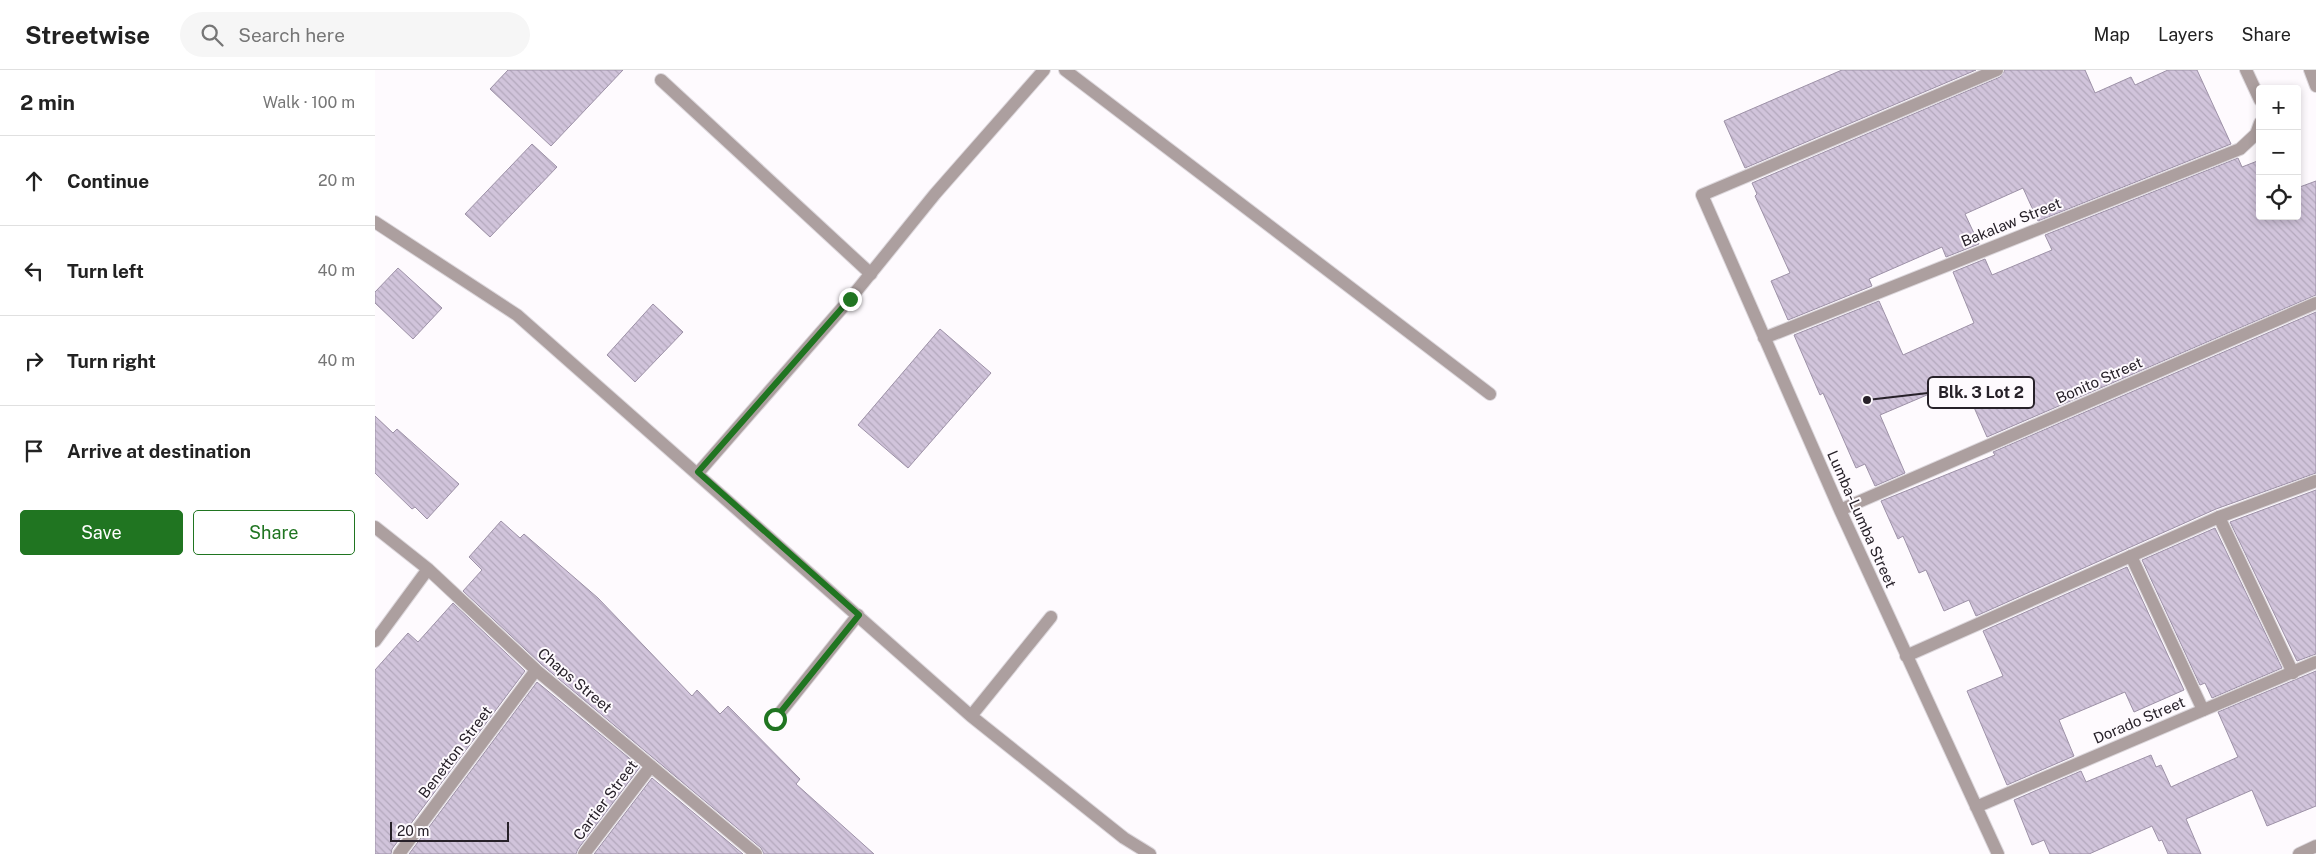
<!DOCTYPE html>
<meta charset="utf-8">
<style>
:root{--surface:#fff;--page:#f6f6f6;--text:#222;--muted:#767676;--line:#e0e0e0;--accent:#207521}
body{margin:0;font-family:"Public Sans",sans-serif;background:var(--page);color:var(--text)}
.controls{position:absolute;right:15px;top:15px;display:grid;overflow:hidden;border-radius:5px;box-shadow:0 2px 8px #0003}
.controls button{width:45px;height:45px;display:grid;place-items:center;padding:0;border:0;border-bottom:1px solid var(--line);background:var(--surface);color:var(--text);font:25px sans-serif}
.scale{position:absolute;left:15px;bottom:12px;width:119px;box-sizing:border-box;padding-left:5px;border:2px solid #272129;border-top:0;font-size:14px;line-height:18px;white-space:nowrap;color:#272129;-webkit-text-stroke:4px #fefafe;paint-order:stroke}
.stop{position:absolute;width:15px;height:15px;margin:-11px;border:4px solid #207521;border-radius:50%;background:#fff}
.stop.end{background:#207521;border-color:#fff;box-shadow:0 1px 5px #0008}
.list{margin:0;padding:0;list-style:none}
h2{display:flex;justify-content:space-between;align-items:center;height:65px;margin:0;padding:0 20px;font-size:21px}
h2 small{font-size:16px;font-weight:400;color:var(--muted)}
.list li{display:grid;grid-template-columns:32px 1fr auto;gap:15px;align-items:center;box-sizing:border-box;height:90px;padding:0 20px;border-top:1px solid var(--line)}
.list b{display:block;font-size:19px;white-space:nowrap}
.list em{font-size:16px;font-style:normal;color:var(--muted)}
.actions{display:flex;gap:10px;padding:15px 20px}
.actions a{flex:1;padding:11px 0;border:1px solid var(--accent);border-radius:5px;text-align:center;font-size:18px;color:var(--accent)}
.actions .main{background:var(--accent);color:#fff}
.icon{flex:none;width:28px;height:28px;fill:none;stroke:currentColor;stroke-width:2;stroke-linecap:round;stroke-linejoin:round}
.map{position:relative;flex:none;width:1941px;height:784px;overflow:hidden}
header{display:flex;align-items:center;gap:30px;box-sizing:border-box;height:70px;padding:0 25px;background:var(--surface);border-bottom:1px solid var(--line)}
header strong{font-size:24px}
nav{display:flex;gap:28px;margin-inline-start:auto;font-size:18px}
.search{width:350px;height:45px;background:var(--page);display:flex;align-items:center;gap:12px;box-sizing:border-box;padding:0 18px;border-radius:28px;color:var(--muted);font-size:19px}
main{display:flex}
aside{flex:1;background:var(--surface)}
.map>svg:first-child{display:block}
.building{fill:url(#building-back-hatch);stroke:#9d91a7}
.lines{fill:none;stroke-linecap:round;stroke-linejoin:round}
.service-casing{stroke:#dcd7dc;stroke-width:14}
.minor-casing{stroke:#dcd7dc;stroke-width:14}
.service{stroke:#ac9f9f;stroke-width:12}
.minor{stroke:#ac9f9f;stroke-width:12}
.route{stroke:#207521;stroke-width:6}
.labels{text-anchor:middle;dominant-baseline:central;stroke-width:4;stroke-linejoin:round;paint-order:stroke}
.street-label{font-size:15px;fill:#272129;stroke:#fefafe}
.leader{fill:none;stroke:#272129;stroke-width:2}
.callout-dot{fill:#272129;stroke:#fefafe;stroke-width:2}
.callout{fill:#fefafe;stroke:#272129;stroke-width:2}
.callout-label{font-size:16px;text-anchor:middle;font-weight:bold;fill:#272129}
</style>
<header>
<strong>Streetwise</strong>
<div class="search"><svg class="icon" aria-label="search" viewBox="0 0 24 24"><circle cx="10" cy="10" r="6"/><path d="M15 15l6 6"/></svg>Search here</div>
<nav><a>Map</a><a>Layers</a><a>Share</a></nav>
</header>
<main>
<aside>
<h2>2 min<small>Walk · 100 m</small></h2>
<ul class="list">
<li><svg class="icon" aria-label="ahead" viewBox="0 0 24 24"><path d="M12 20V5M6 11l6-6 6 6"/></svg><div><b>Continue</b></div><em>20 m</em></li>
<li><svg class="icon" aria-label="left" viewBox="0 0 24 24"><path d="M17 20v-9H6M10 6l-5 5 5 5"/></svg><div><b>Turn left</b></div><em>40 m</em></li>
<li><svg class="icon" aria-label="right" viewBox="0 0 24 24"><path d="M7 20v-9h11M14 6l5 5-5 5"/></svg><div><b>Turn right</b></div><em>40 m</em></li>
<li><svg class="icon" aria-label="arrive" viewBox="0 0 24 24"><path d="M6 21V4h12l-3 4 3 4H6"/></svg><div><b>Arrive at destination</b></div></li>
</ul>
<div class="actions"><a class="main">Save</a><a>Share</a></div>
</aside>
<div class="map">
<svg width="1941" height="784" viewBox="0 0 1941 784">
<defs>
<pattern id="building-back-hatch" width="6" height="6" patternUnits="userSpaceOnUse" patternTransform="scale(1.25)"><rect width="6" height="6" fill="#d1c4db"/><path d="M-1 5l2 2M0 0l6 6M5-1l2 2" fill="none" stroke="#b3a8bc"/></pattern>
</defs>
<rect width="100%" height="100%" fill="#fefafe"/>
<path class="building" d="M 133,0 L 248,0 L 176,76 L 115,19 Z
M 1467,0 L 1601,0 L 1370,98 L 1349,51 Z
M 1630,0 L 1710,0 L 1720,23 L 1756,7 L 1760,15 L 1793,0 L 1822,0 L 1856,74 L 1663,151 L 1648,118 L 1590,144 L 1604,174 L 1571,187 L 1567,177 L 1494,209 L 1497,216 L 1413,250 L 1396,211 L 1415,203 L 1380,126 L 1382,124 L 1377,113 L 1625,7 Z
M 157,74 L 182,97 L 115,167 L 90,144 Z
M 1863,88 L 1867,97 L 1885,90 L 1885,146 L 1922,146 L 1922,118 L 1941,111 L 1941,225 L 1612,367 L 1587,310 L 1505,345 L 1530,403 L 1500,416 L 1490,394 L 1481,398 L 1448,323 L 1445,325 L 1419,265 L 1504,231 L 1528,285 L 1599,253 L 1578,202 L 1610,189 L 1617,205 L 1677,180 L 1670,165 Z
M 23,198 L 67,238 L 38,269 L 0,233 L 0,222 Z
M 278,234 L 308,262 L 260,312 L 232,285 Z
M 1941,242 L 1941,403 L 1841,439 L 1601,546 L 1594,530 L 1569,541 L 1551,500 L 1544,503 L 1528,466 L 1523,469 L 1506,431 L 1620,385 L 1618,382 Z
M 565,259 L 616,303 L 533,398 L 483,355 Z
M 0,346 L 18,363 L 22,359 L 84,414 L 52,449 L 40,437 L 37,439 L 0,403 Z
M 1941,420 L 1941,584 L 1922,591 L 1855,452 Z
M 126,451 L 145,468 L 149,464 L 223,528 L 317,626 L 322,620 L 345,644 L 353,636 L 425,709 L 421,714 L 499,784 L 389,784 L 386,778 L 166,594 L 88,521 L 107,500 L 94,487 Z
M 1840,458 L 1907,598 L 1837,628 L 1830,613 L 1825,615 L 1767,490 Z
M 1752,497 L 1809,620 L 1759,642 L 1750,622 L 1684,650 L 1699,686 L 1632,715 L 1592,621 L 1628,606 L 1608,561 Z
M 78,533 L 150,601 L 17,779 L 16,784 L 0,784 L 0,600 L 33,563 L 43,572 Z
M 1941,601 L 1941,736 L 1892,756 L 1877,720 L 1811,749 L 1826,784 L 1793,784 L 1787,770 L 1784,771 L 1777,756 L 1714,784 L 1675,784 L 1669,770 L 1657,775 L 1639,730 L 1706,701 L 1711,712 L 1776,685 L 1781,697 L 1786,695 L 1796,717 L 1863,687 L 1843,642 Z
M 162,612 L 265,697 L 203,779 L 201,784 L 34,784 Z
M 277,708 L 368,784 L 219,784 Z"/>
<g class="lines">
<defs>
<path id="service" d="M 690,0 L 1115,324
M 286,10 L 496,204
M 1844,447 L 1918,603
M 1756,486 L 1828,640
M 400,649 L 483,545"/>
<path id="minor" d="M 1622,0 L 1327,125 L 1465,440 L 1623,784
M 1871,0 L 1885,30
M 1935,0 L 1941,16
M 0,152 L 142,245 L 596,646 L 749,768 L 775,784
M 1389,268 L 1865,79 L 1881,64 L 1885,53
M 323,403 L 475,229 L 560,124 L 669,0
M 1465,440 L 1941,233
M 0,457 L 53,499 L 161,600 L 381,784
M 0,571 L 53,499
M 1531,586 L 1844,447 L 1941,411
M 596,646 L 676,547
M 1601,737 L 1941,592
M 24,784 L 161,600
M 209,784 L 276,696
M 1924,784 L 1941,776"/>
</defs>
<use href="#service" class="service-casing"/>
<use href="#minor" class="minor-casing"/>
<use href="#service" class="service"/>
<use href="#minor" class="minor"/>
</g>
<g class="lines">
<path class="route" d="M 400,649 L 484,545 L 323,402 L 475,229"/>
</g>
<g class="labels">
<g class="street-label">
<text transform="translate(1636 152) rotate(-22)">Bakalaw Street</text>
<text transform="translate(1724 310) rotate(-24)">Bonito Street</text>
<text transform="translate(1487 449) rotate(66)">Lumba-Lumba Street</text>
<text transform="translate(200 610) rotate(40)">Chaps Street</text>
<text transform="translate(1764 650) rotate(-23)">Dorado Street</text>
<text transform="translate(80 682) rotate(-53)">Benetton Street</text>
<text transform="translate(230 730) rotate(-53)">Cartier Street</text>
</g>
</g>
<path class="leader" d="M1492 330L1553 323"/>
<circle class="callout-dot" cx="1492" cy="330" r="5"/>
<rect class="callout" x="1553" y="307" width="106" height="31" rx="5"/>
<g class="callout-label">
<text x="1606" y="328">Blk. 3 Lot 2</text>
</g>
</svg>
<div class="controls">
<button>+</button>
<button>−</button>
<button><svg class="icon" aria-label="locate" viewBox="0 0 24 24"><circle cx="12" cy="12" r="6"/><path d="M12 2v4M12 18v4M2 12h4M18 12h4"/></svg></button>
</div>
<div class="scale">20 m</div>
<div class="stop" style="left:400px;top:649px"></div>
<div class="stop end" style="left:475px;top:229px"></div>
</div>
</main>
